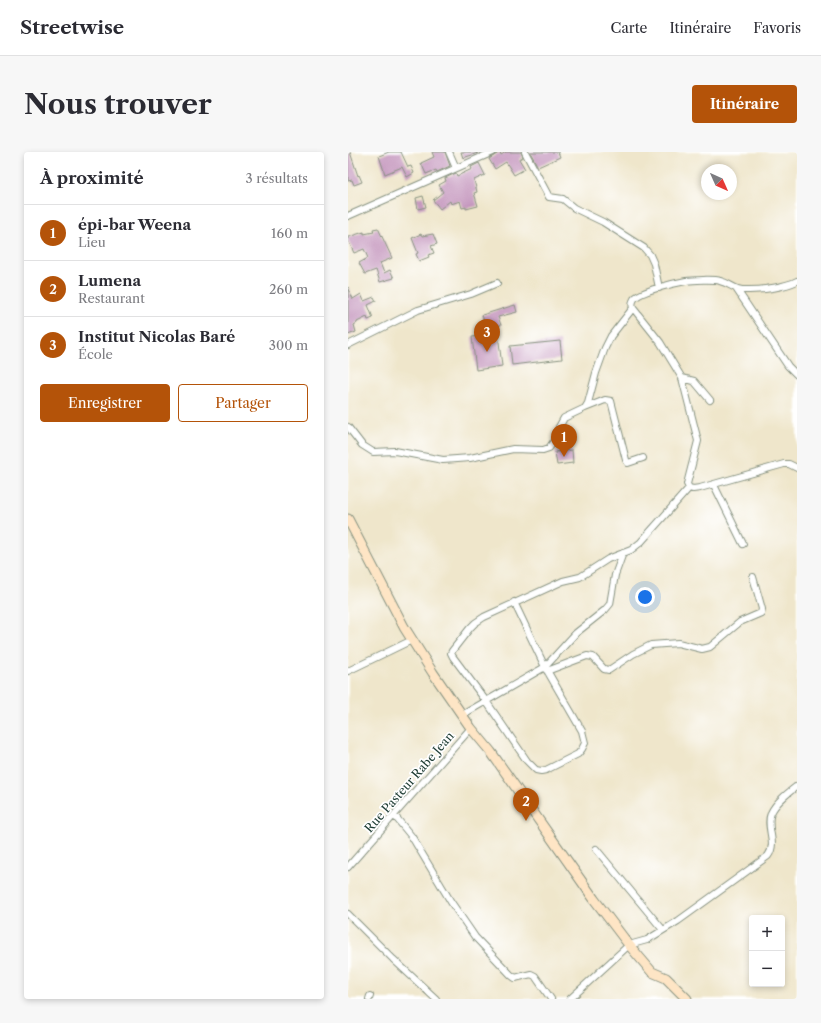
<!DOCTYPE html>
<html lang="fr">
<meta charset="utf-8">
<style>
:root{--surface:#fff;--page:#f7f7f7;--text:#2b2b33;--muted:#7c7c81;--line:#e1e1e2;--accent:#b45309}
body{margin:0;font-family:"Libre Caslon Text",serif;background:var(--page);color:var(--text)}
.controls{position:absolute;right:12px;bottom:12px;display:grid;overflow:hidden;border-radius:4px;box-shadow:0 2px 6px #0003}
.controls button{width:36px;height:36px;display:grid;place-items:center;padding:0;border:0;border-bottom:1px solid var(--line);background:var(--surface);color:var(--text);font:20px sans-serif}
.compass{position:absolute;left:353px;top:12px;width:36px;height:36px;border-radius:50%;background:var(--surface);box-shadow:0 2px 6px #0003;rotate:135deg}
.you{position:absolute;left:297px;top:445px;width:14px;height:14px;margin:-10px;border:3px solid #fff;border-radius:50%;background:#1a73e8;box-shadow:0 0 0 6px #1a73e833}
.badge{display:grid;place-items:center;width:26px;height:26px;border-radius:50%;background:var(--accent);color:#fff;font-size:13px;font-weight:700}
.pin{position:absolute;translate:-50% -33px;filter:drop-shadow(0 1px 2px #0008)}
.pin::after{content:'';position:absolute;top:21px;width:14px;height:12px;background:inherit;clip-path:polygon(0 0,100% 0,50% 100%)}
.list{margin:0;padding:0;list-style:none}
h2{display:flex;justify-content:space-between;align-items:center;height:52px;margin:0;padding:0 16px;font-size:17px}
h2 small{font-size:13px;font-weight:400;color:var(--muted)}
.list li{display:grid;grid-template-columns:26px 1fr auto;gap:12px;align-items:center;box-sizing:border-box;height:56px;padding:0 16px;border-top:1px solid var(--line)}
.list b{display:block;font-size:15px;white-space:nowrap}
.list p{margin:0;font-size:13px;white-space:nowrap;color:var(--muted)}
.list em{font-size:13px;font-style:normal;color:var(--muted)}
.actions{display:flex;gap:8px;padding:12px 16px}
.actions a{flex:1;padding:9px 0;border:1px solid var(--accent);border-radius:4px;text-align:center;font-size:14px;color:var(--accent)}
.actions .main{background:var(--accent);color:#fff}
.map{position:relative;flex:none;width:449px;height:847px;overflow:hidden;border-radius:4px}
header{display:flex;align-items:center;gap:24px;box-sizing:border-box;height:56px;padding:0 20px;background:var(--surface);border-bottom:1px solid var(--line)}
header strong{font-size:19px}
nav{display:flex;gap:22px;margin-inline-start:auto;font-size:14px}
.intro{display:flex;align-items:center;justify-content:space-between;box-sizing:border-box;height:96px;padding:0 24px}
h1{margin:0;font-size:28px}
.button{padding:10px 18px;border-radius:4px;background:var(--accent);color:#fff;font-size:14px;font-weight:700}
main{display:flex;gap:24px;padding:0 24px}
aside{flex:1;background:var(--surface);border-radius:4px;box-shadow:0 2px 6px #0003}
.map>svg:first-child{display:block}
.building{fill:#c597be}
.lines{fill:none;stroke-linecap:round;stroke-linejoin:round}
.minor-casing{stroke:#879280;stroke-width:8}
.secondary-casing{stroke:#879280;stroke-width:11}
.minor{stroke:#fff;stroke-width:6}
.secondary{stroke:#fee5c5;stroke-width:9}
.labels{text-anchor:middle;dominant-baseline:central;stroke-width:3.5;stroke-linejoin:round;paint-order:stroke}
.street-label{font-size:12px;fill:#1f3d34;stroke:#fff}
</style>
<header>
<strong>Streetwise</strong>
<nav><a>Carte</a><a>Itinéraire</a><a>Favoris</a></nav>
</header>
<div class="intro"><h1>Nous trouver</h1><a class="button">Itinéraire</a></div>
<main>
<aside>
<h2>À proximité<small>3 résultats</small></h2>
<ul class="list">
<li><span class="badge">1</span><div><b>épi-bar Weena</b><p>Lieu</p></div><em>160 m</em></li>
<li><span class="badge">2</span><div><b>Lumena</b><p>Restaurant</p></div><em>260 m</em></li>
<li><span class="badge">3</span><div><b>Institut Nicolas Baré</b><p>École</p></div><em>300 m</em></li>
</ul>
<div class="actions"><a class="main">Enregistrer</a><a>Partager</a></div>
</aside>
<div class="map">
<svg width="449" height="847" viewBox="0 0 449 847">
<rect width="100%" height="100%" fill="#fff"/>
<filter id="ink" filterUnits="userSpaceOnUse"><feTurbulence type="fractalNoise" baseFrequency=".025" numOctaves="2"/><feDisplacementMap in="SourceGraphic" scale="8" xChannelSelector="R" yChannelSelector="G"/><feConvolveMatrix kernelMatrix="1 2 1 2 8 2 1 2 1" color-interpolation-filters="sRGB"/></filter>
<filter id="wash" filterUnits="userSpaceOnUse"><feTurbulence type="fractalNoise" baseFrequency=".012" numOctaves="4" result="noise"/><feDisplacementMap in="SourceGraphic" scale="16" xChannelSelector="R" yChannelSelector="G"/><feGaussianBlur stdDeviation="0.9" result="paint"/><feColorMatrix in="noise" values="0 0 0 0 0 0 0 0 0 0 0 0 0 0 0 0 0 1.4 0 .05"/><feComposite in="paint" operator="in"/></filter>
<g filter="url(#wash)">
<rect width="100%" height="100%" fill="#efe6cb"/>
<g id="blocks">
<path class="building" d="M 0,0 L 2,0 L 10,24 L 11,23 L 14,30 L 6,33 L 4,28 L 0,29 Z
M 41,0 L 53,0 L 60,15 L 63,14 L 66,21 L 59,25 L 54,15 L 37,22 L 31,4 Z
M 84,0 L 97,0 L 102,14 L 89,20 L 88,18 L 78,22 L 73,11 L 86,5 Z
M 113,0 L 130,0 L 130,1 L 115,6 Z
M 152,0 L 153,3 L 158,0 L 173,0 L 175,5 L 171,7 L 177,17 L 166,23 L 158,10 L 147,17 L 141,7 Z
M 182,0 L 210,0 L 212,5 L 190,15 Z
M 131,11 L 137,23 L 126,28 L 129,40 L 126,41 L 130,54 L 118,57 L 118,55 L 114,56 L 112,49 L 103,52 L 102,49 L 92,57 L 85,48 L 95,40 L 91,33 L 98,29 L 97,26 L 108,21 L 109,24 L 124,17 L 123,15 Z
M 75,44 L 78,55 L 70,57 L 68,46 Z
M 30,76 L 44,106 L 32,111 L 36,121 L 42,118 L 46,126 L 32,130 L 28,118 L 17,122 L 11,111 L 20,106 L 16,97 L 6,101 L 0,88 L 0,85 L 16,80 L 16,82 L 26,80 L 25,77 Z
M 73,82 L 74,84 L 85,82 L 89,92 L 83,94 L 86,101 L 80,103 L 81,105 L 71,109 L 68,102 L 70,101 L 64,86 Z
M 0,135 L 5,147 L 13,142 L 16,149 L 26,145 L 28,149 L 20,153 L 25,166 L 20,168 L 19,165 L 9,170 L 9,171 L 6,173 L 8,180 L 0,183 Z
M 167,153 L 169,160 L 150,165 L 153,173 L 149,174 L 154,214 L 128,218 L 124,185 L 141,183 L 134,163 Z
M 212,189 L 214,207 L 164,213 L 162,194 Z
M 224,298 L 225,311 L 209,313 L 207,300 Z"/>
</g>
</g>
<g filter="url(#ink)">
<use href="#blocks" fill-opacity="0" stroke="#879280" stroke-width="1"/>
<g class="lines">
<defs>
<path id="minor" d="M 101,0 L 108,16
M 177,0 L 201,45 L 215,47 L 226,56 L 255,70 L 296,96 L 302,103 L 306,112 L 311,136
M 0,64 L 145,0
M 449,129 C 437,135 415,138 401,138 C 386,139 384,132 372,129 C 367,127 344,128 338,129 C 327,131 292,139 286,147 C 284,150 284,153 285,156 L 312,190 L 334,226 L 350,289 L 339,332 L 341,336 L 345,337 L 352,336 L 436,312 L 441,312 L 449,316
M 389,138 L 440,214 L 449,223
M 0,193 L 70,158 L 123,142 L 149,131
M 334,226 L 346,229 L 362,248
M 237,256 L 257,248 L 263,249 L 278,308 L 280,311 L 295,306
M 0,275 L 14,293 L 25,300 L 47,299 L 95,308 L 122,306 L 165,297 L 195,298 L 201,296 L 206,289 L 211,275 L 216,266 L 237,256 L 240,251 L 248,221 L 257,196 L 263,184 L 285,156
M 366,333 L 395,392
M 275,401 L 267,423 L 262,452 L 257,458 L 228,481 L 197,515 L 234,579 L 237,591 L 234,597 L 230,602 L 198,618 L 193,619 L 188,618 L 179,609 L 138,549 L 105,505 L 103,501 L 104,499 L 122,476 L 127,471 L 136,465 L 215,429 L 232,425 L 260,407 L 283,398 L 293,390 L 341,336
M 0,519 L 64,488
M 199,519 L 239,504 L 245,505 L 256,517 L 261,518 L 285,502 L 303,493 L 330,491 L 354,497 L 362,495 L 392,470 L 413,461 L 414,457 L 405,425
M 114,563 L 197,515 L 166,450
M 46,663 L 64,685 L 103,750 L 127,785 L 163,823 L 167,826 L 183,822 L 187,824 L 203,847
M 248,697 L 315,778
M 0,715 L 123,576
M 0,762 L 45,807 L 88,847
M 21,847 L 22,844
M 222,847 L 281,793 L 299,788 L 330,769 L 420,704 C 430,690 417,676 423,661 C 428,650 440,641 449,634"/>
<path id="secondary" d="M 0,367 L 56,475 L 85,521 L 123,576 L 143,600 L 246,747 L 281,793 L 304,820 L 318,826 L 339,847"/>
</defs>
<use href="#minor" class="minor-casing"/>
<use href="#secondary" class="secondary-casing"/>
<use href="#minor" class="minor"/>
<use href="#secondary" class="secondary"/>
</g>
</g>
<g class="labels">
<g class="street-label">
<text transform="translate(61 630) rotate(-49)">Rue Pasteur Rabe Jean</text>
</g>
</g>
</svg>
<div class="controls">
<button>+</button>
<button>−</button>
</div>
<svg class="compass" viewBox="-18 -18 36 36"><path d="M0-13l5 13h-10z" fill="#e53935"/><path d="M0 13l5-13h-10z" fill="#7c7c81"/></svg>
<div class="you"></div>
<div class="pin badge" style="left:216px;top:305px">1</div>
<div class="pin badge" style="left:178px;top:669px">2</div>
<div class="pin badge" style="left:139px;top:200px">3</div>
</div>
</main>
